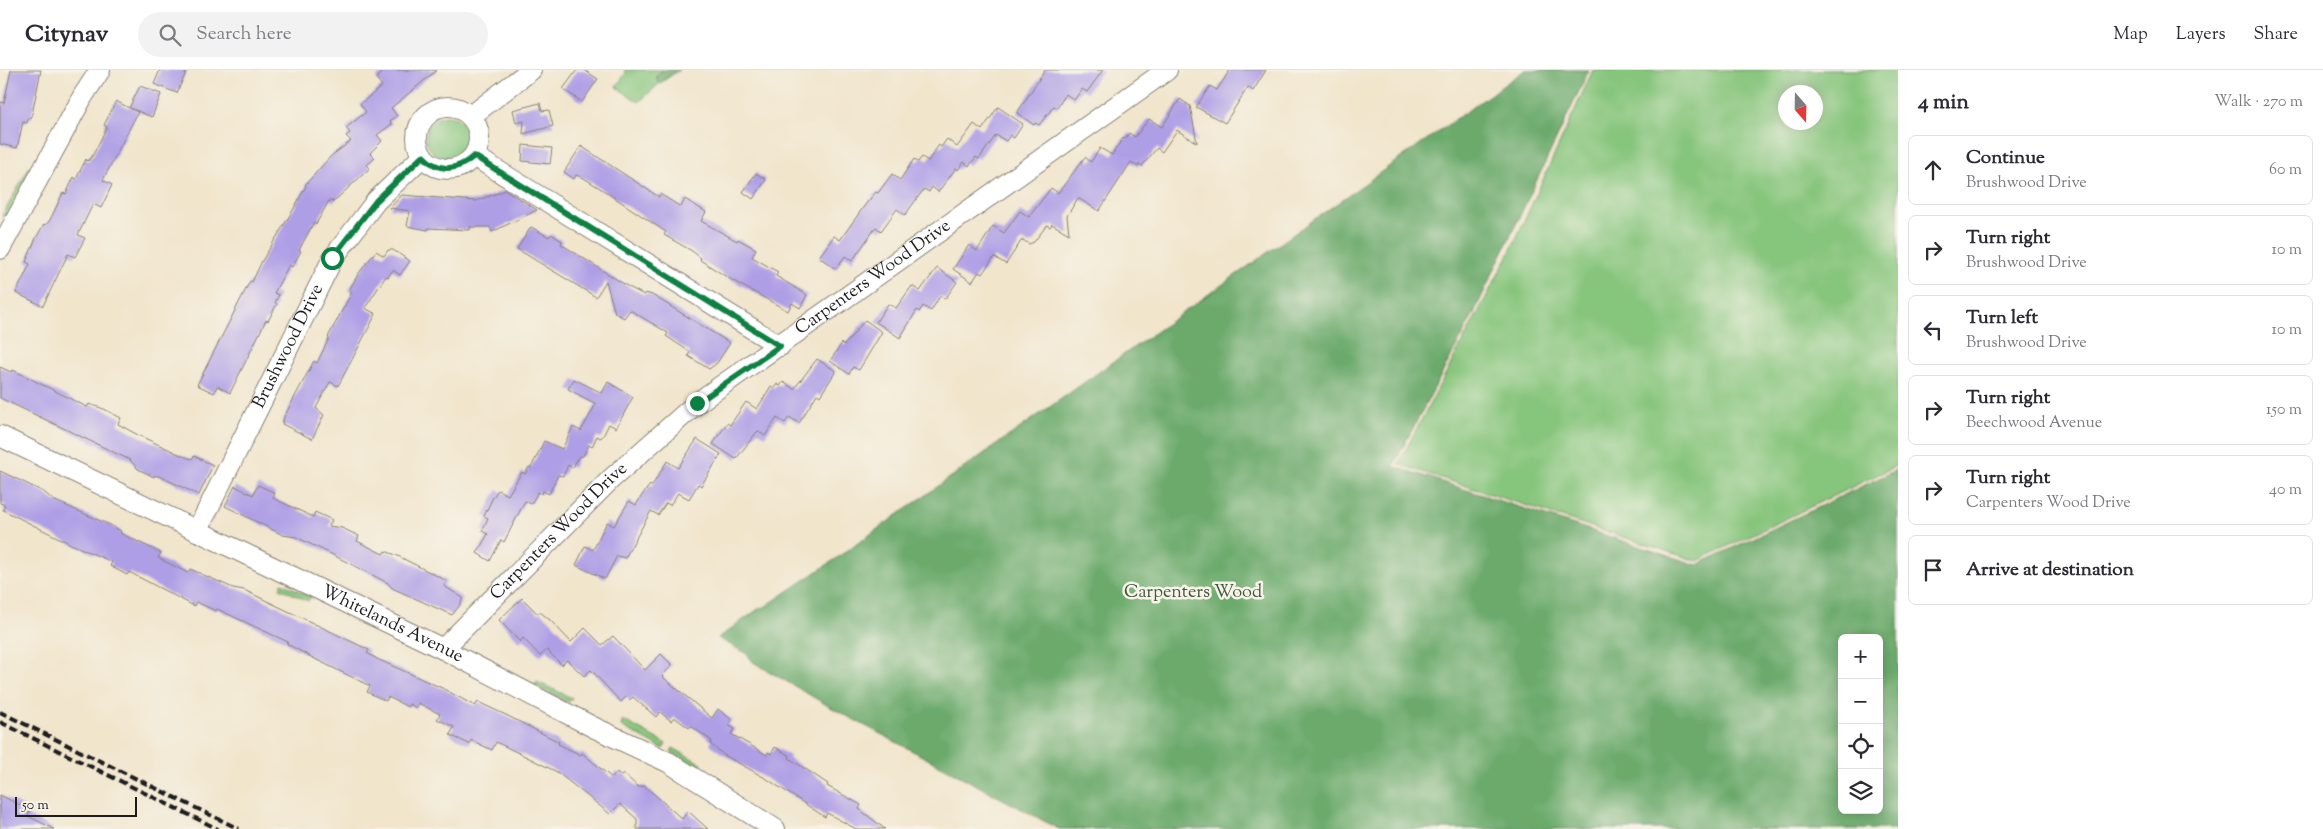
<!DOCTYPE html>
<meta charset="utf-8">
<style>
:root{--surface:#fff;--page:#f2f2f3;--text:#2b2b33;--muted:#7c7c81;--line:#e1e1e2}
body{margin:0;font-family:"Sorts Mill Goudy",serif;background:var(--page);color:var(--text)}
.controls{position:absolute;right:15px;bottom:15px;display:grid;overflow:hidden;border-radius:8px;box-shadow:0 2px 12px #0003}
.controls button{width:45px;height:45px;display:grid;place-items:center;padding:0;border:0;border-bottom:1px solid var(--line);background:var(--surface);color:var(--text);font:25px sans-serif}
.compass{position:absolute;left:1778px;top:15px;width:45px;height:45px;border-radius:50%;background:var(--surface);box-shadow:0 2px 12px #0003;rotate:160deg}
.scale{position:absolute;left:15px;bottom:12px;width:122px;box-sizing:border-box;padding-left:5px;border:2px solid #1c1c1c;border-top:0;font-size:14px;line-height:18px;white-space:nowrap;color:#1c1c1c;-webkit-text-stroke:4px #f7f3e8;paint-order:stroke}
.stop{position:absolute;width:15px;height:15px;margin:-11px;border:4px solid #0b8043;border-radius:50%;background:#fff}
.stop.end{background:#0b8043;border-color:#fff;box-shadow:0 1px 5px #0008}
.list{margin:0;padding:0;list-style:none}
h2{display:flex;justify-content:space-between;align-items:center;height:65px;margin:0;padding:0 20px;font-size:21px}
h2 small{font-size:16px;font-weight:400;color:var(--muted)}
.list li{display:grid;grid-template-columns:32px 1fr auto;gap:15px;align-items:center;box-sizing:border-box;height:70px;margin:0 10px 10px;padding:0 10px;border:1px solid var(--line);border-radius:8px}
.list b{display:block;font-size:19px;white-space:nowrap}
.list p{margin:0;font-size:16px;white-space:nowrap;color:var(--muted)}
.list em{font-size:16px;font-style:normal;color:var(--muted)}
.icon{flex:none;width:28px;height:28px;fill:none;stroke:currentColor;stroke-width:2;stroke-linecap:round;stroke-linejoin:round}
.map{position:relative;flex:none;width:1898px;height:759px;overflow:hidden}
header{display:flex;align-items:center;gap:30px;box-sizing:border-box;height:70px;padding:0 25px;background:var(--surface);border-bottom:1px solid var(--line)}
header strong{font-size:24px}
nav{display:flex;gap:28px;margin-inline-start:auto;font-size:18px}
.search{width:350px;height:45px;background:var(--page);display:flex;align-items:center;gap:12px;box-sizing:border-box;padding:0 18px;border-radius:28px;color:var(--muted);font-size:19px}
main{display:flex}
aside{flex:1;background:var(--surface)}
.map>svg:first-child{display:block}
.green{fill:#86c57c;stroke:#51704c;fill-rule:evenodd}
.forest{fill:#6caa6c;stroke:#446344;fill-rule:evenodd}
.building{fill:#ae9ee6}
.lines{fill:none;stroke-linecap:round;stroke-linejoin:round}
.minor-casing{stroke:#868074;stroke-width:22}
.minor{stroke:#fff;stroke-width:20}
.rail{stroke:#1c1c1c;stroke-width:4;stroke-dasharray:8 4;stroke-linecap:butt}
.route{stroke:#0b8043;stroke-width:6}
.labels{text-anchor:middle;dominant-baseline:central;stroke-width:5;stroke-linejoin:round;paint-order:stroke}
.street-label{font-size:18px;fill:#1c1c1c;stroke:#f7f3e8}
.park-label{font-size:18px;fill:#41573e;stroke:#f7f3e8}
</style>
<header>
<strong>Citynav</strong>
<div class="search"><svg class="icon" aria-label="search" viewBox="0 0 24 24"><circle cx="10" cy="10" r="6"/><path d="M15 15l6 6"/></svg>Search here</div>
<nav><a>Map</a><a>Layers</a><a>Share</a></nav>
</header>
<main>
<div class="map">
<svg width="1898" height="759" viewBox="0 0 1898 759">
<rect width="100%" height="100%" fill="#f7f3e8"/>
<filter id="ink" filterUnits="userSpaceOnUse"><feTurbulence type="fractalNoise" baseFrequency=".02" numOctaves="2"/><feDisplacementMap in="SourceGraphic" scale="10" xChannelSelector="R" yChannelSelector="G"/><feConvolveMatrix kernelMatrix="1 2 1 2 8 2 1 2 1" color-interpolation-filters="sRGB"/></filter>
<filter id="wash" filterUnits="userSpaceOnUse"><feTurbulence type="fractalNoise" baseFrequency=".0096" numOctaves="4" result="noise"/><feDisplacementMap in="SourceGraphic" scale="20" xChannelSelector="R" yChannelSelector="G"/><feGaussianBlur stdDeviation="1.12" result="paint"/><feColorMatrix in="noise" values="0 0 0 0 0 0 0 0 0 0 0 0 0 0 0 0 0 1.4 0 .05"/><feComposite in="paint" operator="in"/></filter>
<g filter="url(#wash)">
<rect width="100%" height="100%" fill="#f1e5cc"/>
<path class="green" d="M 624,0 L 663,0 L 656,6 L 659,14 L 639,32 L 616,17 L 626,3 Z
M 1593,0 L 1898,0 L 1898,395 L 1697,491 L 1398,394 L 1510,182 ZM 1786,22 L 1816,22 L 1816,52 L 1786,52 Z
M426 67a21 21 0 1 1 42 0a21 21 0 1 1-42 0Z
M 30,96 L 35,99 L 9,147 L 2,146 Z
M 282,513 L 311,527 L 308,531 L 280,518 Z
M 537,612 L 572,628 L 569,632 L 534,616 Z
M 623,650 L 666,674 L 663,679 L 621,656 Z
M 673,678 L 702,694 L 699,699 L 671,682 Z"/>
<path class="forest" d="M 663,0 L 679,0 L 659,14 L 656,6 Z
M 1525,0 L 1589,0 L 1473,245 L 1393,396 L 1697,495 L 1898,399 L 1898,759 L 1059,759 L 832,638 L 753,592 L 747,584 L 718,568 L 761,537 L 763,538 L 834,490 ZM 1842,568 L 1879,568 L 1879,740 L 1842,740 Z"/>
<g id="blocks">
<path class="building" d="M 11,0 L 41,0 L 31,49 L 28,48 L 27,53 L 23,52 L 17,78 L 0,74 L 0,32 L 4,33 Z
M 160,0 L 187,0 L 177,23 L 154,14 Z
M 386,0 L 437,0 L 391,38 L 397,46 L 390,51 L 392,54 L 377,65 L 382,71 L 370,83 L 375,88 L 367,95 L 370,98 L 333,132 L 330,129 L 316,154 L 314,152 L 299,180 L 301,181 L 292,197 L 289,195 L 274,223 L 279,225 L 275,232 L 277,234 L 268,251 L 266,250 L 230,323 L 217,316 L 214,323 L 197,315 L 250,211 L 252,212 L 262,191 L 293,140 L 306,116 L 305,115 L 331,86 L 351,71 L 346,66 L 350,63 L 346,58 L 366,42 L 360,34 L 382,16 L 376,8 Z
M 577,0 L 584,0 L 598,9 L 582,32 L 563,19 Z
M 1045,0 L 1103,0 L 1087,22 L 1082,19 L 1074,30 L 1066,24 L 1057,38 L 1054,36 L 1039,55 L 1035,53 L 1034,55 L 1017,43 Z
M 1230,0 L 1266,0 L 1253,21 L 1248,17 L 1225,53 L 1196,37 L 1210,16 L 1217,20 Z
M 140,16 L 161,24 L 152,47 L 130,38 L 138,42 L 103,110 L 112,115 L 101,138 L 93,134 L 78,165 L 85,168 L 75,187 L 68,184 L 43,236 L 16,223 L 30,194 L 26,192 L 36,168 L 44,154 L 46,155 L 50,150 L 63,123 L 66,124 L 74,107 L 76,109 L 86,89 L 88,91 L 93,85 L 107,57 L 104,55 L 116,31 L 129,38 Z
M 1180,29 L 1190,36 L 1197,73 L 1177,60 L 1162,82 L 1157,78 L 1142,96 L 1139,94 L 1138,97 L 1131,92 L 1099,141 L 1078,128 L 1067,146 L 1069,164 L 1052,154 L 1050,157 L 1047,155 L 1034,172 L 1029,174 L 1023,170 L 1021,171 L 1006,194 L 994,187 L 982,204 L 979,202 L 972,212 L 953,199 L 969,175 L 977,181 L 993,156 L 1004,163 L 1020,141 L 1029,147 L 1051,118 L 1058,123 L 1085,87 L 1091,92 L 1100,78 L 1112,85 L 1123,68 L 1125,69 L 1129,63 L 1135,67 L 1149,49 L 1162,57 Z
M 540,33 L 542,41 L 549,40 L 553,56 L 523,64 L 524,51 L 516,53 L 513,40 Z
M 998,37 L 1023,54 L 1014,68 L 1010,65 L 1006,71 L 996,65 L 979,89 L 976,87 L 969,96 L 964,92 L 958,100 L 956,98 L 938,122 L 932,117 L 929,122 L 924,119 L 905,145 L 897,139 L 881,161 L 876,157 L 852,191 L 845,186 L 836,199 L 819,187 L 834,166 L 840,170 L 865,135 L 876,122 L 878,123 L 892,104 L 900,110 L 914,89 L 918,92 L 922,87 L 928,91 L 939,75 L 941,77 L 947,69 L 957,77 L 974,54 L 982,60 Z
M 523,75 L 552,78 L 550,94 L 522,91 Z
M 581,76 L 659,127 L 660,124 L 681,137 L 685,129 L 706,142 L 701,151 L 737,171 L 738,169 L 756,179 L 752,187 L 778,202 L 776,206 L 807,225 L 800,238 L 792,233 L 788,241 L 730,209 L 700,190 L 701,188 L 692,181 L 664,165 L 666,162 L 606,122 L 584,108 L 576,105 L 574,109 L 564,102 Z
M 756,103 L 766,110 L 753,129 L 743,122 Z
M 506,120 L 537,140 L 492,162 L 490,157 L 470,157 L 470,160 L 428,158 L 428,160 L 407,156 L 410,141 L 390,138 L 402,125 L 476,131 Z
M 531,157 L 549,167 L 551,164 L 562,171 L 561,174 L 627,216 L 644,225 L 646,223 L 652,225 L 730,273 L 717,293 L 709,299 L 688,286 L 690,282 L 666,266 L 668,263 L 630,240 L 624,248 L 615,243 L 606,211 L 596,227 L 517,179 Z
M 388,180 L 393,180 L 410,191 L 400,205 L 393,200 L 388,207 L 386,206 L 365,238 L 376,244 L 338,316 L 330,312 L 316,338 L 324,345 L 312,369 L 282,354 L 284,347 L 314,291 L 317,293 L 329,268 L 328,267 L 352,222 L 349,220 L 359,203 L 376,181 L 384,186 Z
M 937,198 L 957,212 L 945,229 L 940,226 L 931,241 L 923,236 L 919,242 L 917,240 L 900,268 L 876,252 L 888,234 L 896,238 L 912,216 L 920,221 Z
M 865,250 L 882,262 L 859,300 L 853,297 L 849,304 L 830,291 L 842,273 L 844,275 L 847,272 Z
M 817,289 L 836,301 L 820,326 L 817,324 L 799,353 L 789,347 L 785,353 L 777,348 L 765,366 L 758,361 L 756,363 L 736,389 L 713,374 L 727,353 L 730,355 L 746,332 L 757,339 L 771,316 L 774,318 L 777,314 L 780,316 L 783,312 L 794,319 Z
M 0,297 L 11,302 L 13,300 L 87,337 L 89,334 L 104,339 L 121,348 L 118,354 L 136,364 L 183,386 L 192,389 L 194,386 L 213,395 L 199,425 L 161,407 L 155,405 L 154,407 L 138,399 L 130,390 L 0,328 Z
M 574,309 L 602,323 L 608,312 L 633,327 L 616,358 L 609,354 L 603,366 L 600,368 L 597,366 L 592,377 L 589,375 L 583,386 L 578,387 L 573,398 L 568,395 L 563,406 L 558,405 L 549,424 L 543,421 L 542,424 L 538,422 L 531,434 L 525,431 L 504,472 L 501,470 L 490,491 L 477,483 L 488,464 L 482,461 L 488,448 L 484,446 L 493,427 L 498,420 L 508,425 L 522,402 L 525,404 L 529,397 L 531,398 L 544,371 L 562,379 L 573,357 L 581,361 L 596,334 L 568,319 Z
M 697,369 L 721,384 L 701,416 L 698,414 L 689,429 L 678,423 L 670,435 L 666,433 L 658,445 L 651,441 L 625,488 L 617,486 L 605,509 L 576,495 L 585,476 L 593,480 L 607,452 L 614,456 L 629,431 L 636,435 L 643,424 L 650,415 L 652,416 L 667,391 L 678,398 Z
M 0,401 L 44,422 L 53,430 L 110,455 L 121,461 L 120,463 L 161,483 L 158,488 L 188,503 L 190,499 L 233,518 L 244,520 L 342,567 L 369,580 L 367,583 L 377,589 L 442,618 L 475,636 L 478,632 L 508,646 L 559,672 L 558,674 L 581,685 L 582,683 L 612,708 L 617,702 L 621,706 L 623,703 L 638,717 L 645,716 L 682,749 L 688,741 L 708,759 L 637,759 L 637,749 L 620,734 L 610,744 L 557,702 L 529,688 L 496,672 L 492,680 L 471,670 L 469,674 L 450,665 L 454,657 L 437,649 L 440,644 L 418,633 L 416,638 L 409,634 L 408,637 L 388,627 L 386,631 L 367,622 L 370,616 L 317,590 L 287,574 L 288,572 L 217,539 L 216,541 L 196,532 L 194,536 L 129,502 L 127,505 L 110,496 L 112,492 L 71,474 L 3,440 L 5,435 L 0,433 Z
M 258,415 L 275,423 L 273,428 L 313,447 L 315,442 L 332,450 L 329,456 L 342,458 L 359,466 L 357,471 L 383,484 L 385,481 L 396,485 L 447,511 L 444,516 L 463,528 L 460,535 L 452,545 L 392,518 L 388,513 L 327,482 L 296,467 L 283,465 L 225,436 L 235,416 L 253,425 Z
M 522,528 L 538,544 L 540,542 L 550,550 L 571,572 L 585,558 L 602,575 L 613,566 L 645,600 L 661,584 L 672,595 L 663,605 L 664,608 L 712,648 L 718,639 L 732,650 L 728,655 L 735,659 L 731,664 L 767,685 L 768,682 L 771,684 L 775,677 L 790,686 L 789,688 L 828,714 L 827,716 L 861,735 L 859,739 L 885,759 L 856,759 L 827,743 L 825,747 L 767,709 L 724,685 L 710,674 L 712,671 L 691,656 L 689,658 L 674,647 L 671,651 L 660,642 L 656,647 L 633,627 L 629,630 L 626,627 L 621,632 L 591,600 L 584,606 L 567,590 L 562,595 L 547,580 L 540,586 L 523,568 L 520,572 L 499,550 Z
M 0,725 L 30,740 L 28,746 L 54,759 L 0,759 Z"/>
</g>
</g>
<g filter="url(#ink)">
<use href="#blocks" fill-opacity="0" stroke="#868074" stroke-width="1"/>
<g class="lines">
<defs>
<g id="minor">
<circle cx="448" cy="68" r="31"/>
<path d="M 471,46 L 531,0"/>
<path d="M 474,86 L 780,276"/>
<path d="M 0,179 L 83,26 L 100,0"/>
<path id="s1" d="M 0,366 L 443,579 L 593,657 L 668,692 L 775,759"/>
<path id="s2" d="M 197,461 L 333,188 L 376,131 L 423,86"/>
<path id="s3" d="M 443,579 L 611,409 L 697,333 L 1167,0"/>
</g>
</defs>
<use href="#minor" class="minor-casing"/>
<use href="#minor" class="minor"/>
<path class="rail" d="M 0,642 L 239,759
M 0,652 L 218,759"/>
</g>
</g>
<g class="lines" filter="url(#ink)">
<path class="route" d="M 332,188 L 376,131 L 423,86 C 439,103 457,101 474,86 L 780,276 L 697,333"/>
</g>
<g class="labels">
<g class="street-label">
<text stroke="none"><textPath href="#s3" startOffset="570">Carpenters Wood Drive</textPath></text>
<text stroke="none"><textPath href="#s2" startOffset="206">Brushwood Drive</textPath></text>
<text stroke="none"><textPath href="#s3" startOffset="165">Carpenters Wood Drive</textPath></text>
<text stroke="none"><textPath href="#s1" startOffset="435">Whitelands Avenue</textPath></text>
</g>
<g class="park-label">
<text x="1193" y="523">Carpenters Wood</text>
</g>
</g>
</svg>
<div class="controls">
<button>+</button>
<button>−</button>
<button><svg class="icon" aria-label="locate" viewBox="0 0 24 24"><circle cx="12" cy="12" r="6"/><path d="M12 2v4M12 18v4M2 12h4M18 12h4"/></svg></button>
<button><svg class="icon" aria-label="layers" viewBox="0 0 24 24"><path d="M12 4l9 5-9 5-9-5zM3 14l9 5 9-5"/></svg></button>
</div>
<svg class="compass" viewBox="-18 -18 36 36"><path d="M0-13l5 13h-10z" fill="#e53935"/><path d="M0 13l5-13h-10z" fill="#7c7c81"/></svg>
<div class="scale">50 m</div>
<div class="stop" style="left:332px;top:188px"></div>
<div class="stop end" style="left:697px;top:333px"></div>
</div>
<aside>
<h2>4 min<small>Walk · 270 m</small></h2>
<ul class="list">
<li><svg class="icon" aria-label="ahead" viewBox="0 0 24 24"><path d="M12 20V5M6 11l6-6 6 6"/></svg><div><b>Continue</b><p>Brushwood Drive</p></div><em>60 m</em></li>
<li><svg class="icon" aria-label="right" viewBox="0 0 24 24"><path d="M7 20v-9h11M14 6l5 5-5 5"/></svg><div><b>Turn right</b><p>Brushwood Drive</p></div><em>10 m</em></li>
<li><svg class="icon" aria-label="left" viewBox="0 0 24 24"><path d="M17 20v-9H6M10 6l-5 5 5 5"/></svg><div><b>Turn left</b><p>Brushwood Drive</p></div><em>10 m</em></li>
<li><svg class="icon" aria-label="right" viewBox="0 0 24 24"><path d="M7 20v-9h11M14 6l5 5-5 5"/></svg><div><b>Turn right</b><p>Beechwood Avenue</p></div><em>150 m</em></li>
<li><svg class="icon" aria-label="right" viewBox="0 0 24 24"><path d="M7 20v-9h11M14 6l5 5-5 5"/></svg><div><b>Turn right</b><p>Carpenters Wood Drive</p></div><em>40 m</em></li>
<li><svg class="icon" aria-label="arrive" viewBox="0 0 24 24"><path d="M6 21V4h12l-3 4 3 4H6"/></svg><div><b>Arrive at destination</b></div></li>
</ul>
</aside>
</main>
